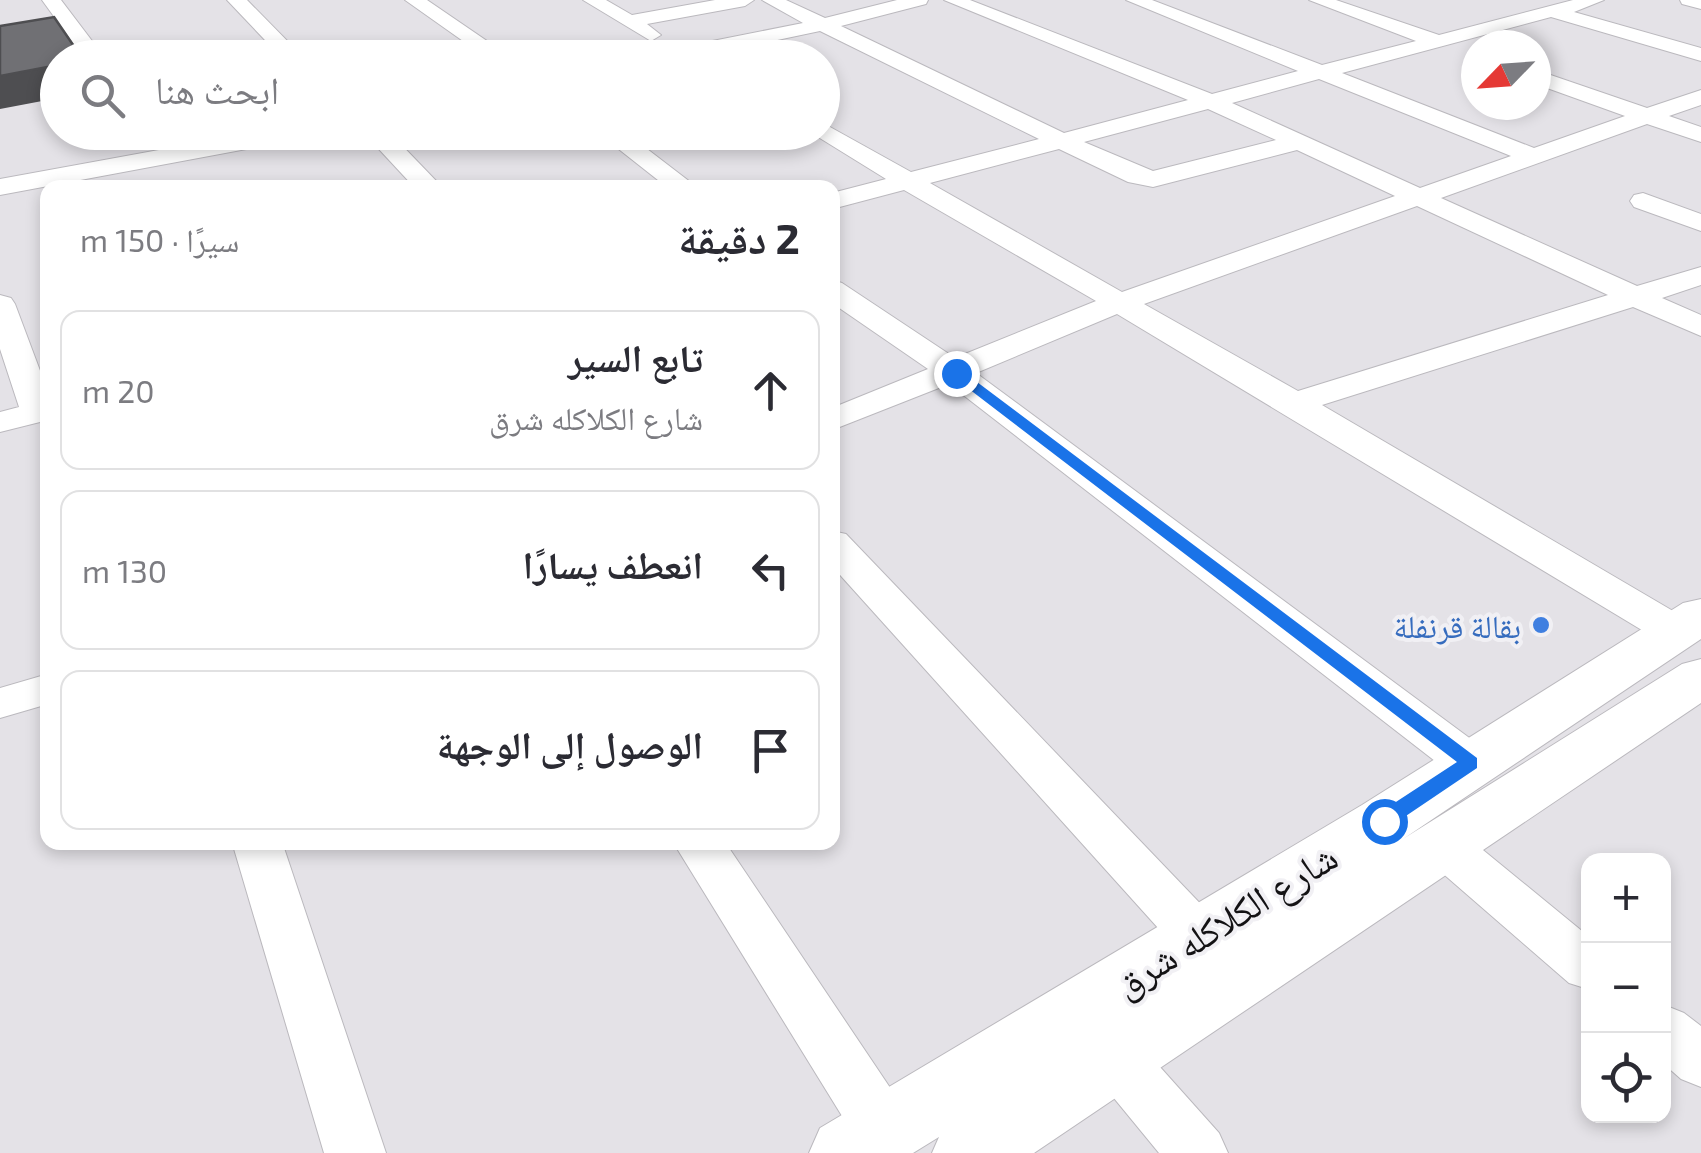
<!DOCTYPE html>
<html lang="ar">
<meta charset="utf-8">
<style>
:root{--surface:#fff;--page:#f7f7f7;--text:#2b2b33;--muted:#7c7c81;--line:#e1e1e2}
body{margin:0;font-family:"Exo 2","Noto Naskh Arabic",sans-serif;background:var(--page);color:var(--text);direction:rtl}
.controls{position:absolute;right:30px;bottom:30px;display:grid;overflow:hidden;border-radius:20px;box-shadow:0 5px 15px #0003}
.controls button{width:90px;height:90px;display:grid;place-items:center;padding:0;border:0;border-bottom:2px solid var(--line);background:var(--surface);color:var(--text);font:50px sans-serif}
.compass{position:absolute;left:1461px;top:30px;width:90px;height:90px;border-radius:50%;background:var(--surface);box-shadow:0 5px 15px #0003;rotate:245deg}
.stop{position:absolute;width:30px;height:30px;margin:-22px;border:8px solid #1a73e8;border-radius:50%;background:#fff}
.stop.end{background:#1a73e8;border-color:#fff;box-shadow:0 2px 10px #0008}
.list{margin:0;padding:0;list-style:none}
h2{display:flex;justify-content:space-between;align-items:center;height:130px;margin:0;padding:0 40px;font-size:42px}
h2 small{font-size:32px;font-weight:400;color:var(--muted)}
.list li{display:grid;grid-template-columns:65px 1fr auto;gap:30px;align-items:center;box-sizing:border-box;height:160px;margin:0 20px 20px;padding:0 20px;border:2px solid var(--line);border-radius:20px}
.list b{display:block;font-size:38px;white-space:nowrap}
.list p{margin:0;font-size:32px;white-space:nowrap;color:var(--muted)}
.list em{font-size:32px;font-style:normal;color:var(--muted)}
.icon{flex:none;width:55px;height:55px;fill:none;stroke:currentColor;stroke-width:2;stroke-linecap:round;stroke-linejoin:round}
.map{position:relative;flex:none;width:1701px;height:1153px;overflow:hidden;direction:ltr}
.search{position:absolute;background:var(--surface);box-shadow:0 5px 15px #0003;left:40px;top:40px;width:800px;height:110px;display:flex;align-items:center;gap:25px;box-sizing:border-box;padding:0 35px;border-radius:55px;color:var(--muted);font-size:38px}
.panel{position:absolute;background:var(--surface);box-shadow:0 5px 15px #0003;left:40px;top:180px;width:800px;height:670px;border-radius:20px;direction:rtl}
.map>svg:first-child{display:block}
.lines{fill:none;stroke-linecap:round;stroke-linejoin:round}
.minor-casing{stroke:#bbb9be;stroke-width:2}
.tertiary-casing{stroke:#bbb9be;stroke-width:2}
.minor{fill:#fff;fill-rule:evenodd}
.tertiary{fill:#fff;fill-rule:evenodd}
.shaded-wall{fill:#4e4e51}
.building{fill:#707074;stroke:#4e4e51;stroke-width:2.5}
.route{fill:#1a73e8}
.shop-dot{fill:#3f7fe0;stroke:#f1f0f4;stroke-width:4}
.labels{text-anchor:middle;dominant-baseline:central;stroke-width:8;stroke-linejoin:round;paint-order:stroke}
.shop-label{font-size:32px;fill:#366cbe;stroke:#f1f0f4;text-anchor:end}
.near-street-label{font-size:38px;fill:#131214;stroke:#f1f0f4}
</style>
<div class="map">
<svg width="1701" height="1153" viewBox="0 0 1701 1153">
<rect width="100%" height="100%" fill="#e4e2e7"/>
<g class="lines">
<defs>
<path id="minor" d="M 42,0 L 61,0 L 105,58 L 84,58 Z
M 227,0 L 247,0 L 304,58 L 282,58 Z
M 405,0 L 427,0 L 512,58 L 487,58 Z
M 583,0 L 606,0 L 632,15 L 715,0 L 754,0 L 745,6 L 647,24 L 661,35 L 651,41 Z
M 762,0 L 786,0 L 825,18 L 897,0 L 928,0 L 926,4 L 841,26 L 1064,133 L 1188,100 L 944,0 L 970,0 L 1212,94 L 1298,71 L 1126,0 L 1152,0 L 1322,65 L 1416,41 L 1309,0 L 1336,0 L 1439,35 L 1573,0 L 1604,0 L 1574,12 L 1701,48 L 1701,61 L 1551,17 L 1342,73 L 1534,148 L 1625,116 L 1536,84 L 1536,70 L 1647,108 L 1701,90 L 1701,105 L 1669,116 L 1701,127 L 1701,142 L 1647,124 L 1441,198 L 1637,286 L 1701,267 L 1701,285 L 1662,298 L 1701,315 L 1701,336 L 1633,307 L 1322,405 L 1690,621 L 1696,631 L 1690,641 L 1675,645 L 1660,641 L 1117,314 L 976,373 L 1487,751 L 1493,763 L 1487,775 L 1470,780 L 1453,775 L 949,384 L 832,430 L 832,408 L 928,369 L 832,303 L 832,280 L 842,283 L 955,358 L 1096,301 L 904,190 L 832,209 L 832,193 L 886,179 L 810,132 L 822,132 L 822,125 L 830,127 L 911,172 L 1039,139 L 820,31 L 691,58 L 647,58 L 657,52 L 803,23 ZM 1319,79 L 1511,156 L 1420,188 L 1232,103 ZM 1208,109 L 1276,140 L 1153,171 L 1084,142 ZM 1059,149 L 1128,182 L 1153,187 L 1297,150 L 1395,196 L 1122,292 L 930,183 ZM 1417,206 L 1608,295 L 1298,391 L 1144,304 Z
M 1680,0 L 1701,0 L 1701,9 L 1682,4 Z
M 258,132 L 312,132 L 300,139 L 0,195 L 0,179 Z
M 363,132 L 389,132 L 443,188 L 415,188 Z
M 597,132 L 625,132 L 698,188 L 668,188 Z
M 1643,193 L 1701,214 L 1701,231 L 1634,207 L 1630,201 L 1634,195 Z
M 0,295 L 11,298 L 15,304 L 48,392 L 48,420 L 0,432 L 0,412 L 19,407 L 0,349 Z
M 832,531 L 846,534 L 1215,919 L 1223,934 L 1215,949 L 1196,956 L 1177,949 L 832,566 Z
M 48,674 L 48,704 L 0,718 L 0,688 Z
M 1443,826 L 1461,832 L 1588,936 L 1588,989 L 1569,983 L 1425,858 L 1418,845 L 1425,832 Z
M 232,842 L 282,842 L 386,1153 L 324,1153 Z
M 673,842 L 725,842 L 905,1110 L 914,1130 L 905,1150 L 897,1153 L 863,1150 Z
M 1664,1005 L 1684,1013 L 1701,1026 L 1701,1087 L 1681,1079 L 1664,1064 Z
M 1115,1032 L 1135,1039 L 1219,1133 L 1228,1153 L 1159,1153 L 1095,1075 L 1086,1057 L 1095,1039 Z"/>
<path id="tertiary" d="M 1701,599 L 1701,639 L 1403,839 L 1682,664 L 1701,659 L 1701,703 L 1034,1153 L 932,1153 L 939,1137 L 913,1153 L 809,1153 L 820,1128 L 1362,805 L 1683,603 Z"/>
</defs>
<use href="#minor" class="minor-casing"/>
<use href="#tertiary" class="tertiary-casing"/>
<use href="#minor" class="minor"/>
<use href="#tertiary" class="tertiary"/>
</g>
<path class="shaded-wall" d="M 58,65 L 58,98 L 0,109 L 0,76 Z"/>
<path class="building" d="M 54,17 L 82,58 L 58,58 L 58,65 L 0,76 L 0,26 Z"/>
<path class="route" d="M 952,370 L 961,370 L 1477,758 L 1477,768 L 1391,826 L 1376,826 L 1376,815 L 1457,762 L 952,376 Z"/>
<circle class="shop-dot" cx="1541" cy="625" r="10"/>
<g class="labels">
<g class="shop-label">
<text x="1521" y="625">بقالة قرنفلة</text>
</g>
<g class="near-street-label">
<text transform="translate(1225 919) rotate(-32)">شارع الكلاكله شرق</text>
</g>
</g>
</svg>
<div class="controls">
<button>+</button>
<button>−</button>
<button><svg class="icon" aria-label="locate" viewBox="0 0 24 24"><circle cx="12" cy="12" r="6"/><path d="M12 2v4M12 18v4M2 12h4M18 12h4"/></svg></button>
</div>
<svg class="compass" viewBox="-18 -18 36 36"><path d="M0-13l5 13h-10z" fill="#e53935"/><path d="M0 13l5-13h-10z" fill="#7c7c81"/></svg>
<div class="stop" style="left:1384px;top:821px"></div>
<div class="stop end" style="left:956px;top:373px"></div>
<div class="search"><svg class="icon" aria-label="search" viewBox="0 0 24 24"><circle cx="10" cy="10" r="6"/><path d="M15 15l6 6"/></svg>ابحث هنا</div>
<section class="panel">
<h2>2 دقيقة<small>سيرًا · 150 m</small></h2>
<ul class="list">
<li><svg class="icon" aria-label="ahead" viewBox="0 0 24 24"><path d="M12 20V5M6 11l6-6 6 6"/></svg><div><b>تابع السير</b><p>شارع الكلاكله شرق</p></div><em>20 m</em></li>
<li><svg class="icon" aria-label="left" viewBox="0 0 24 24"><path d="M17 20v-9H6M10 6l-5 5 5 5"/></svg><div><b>انعطف يسارًا</b></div><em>130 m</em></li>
<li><svg class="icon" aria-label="arrive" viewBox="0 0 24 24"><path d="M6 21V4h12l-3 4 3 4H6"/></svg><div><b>الوصول إلى الوجهة</b></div></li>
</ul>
</section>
</div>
